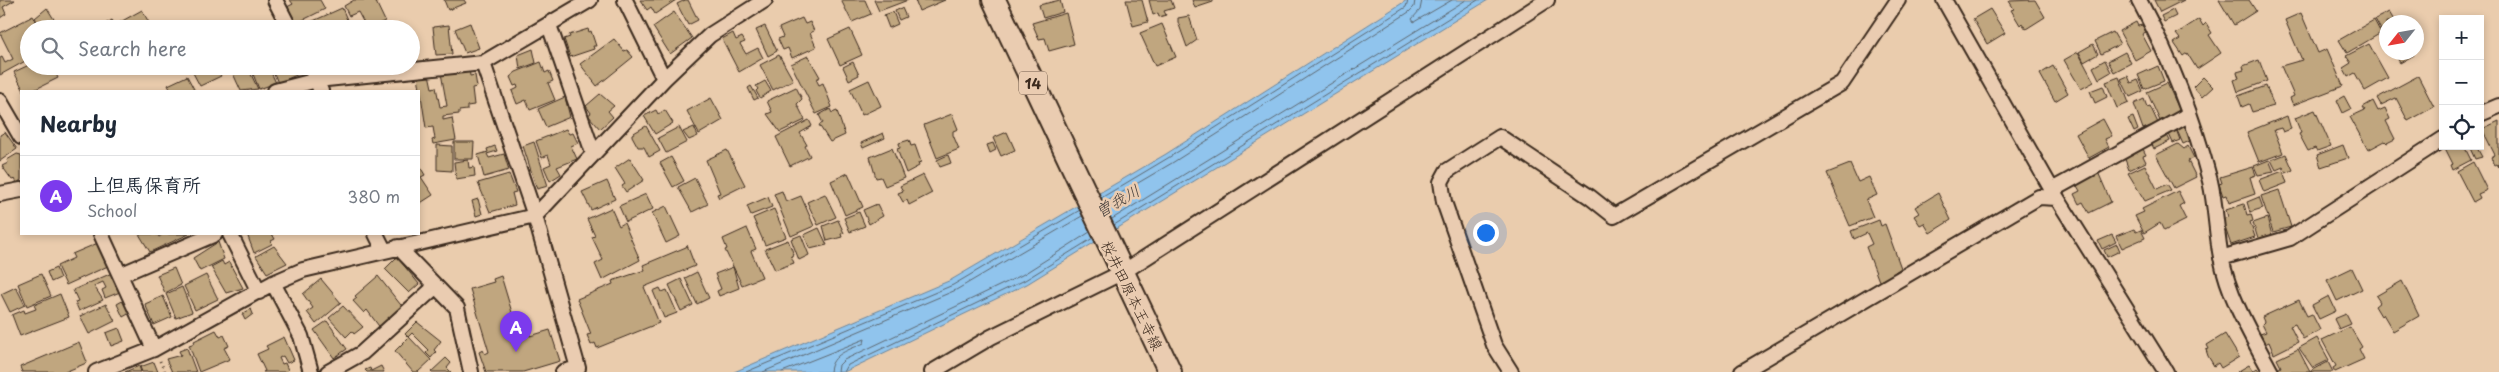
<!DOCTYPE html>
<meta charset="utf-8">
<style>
:root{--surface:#fff;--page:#f6f6f7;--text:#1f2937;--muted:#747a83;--line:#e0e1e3;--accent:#7c3aed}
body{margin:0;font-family:"Playpen Sans","Klee One",sans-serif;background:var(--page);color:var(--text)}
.controls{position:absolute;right:15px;top:15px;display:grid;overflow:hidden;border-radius:0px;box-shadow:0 2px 8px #0003}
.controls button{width:45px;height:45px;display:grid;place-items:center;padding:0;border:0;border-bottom:1px solid var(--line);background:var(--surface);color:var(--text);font:25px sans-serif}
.compass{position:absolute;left:2379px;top:15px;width:45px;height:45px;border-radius:50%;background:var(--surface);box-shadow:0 2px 8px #0003;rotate:239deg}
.you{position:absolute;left:1485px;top:232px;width:18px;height:18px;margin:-12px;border:4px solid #fff;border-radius:50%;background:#1a73e8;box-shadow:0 0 0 8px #1a73e833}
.badge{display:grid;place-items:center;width:32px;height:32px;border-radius:50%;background:var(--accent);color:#fff;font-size:16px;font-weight:700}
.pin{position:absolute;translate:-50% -41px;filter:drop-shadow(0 1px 2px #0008)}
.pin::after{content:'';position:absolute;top:26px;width:18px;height:15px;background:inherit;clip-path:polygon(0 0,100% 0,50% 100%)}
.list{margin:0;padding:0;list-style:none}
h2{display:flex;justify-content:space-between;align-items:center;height:65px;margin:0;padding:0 20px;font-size:21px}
h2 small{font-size:16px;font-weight:400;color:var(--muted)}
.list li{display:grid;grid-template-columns:32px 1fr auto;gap:15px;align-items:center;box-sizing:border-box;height:80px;padding:0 20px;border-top:1px solid var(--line)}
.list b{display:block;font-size:19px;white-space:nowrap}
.list p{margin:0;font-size:16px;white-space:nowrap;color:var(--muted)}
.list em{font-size:16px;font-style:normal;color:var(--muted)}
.icon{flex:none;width:28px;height:28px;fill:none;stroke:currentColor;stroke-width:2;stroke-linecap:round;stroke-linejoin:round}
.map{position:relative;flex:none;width:2499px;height:372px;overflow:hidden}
.search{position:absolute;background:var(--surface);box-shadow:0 2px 8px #0003;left:20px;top:20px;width:400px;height:55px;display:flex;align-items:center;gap:12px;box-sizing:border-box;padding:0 18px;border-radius:28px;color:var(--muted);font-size:19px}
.panel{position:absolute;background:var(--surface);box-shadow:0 2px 8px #0003;left:20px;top:90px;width:400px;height:145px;border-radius:0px}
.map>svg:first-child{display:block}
.water{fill:#90c4ed;stroke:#6e869a}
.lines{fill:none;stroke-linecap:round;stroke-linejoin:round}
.shore{stroke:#5d6871;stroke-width:1}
.building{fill:#c0a67f;stroke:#3b2a1e}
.minor-casing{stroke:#3b2a1e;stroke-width:18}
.primary-casing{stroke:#3b2a1e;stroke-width:26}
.path{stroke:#3b2a1e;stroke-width:3;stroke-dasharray:1 4;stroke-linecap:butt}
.minor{stroke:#eaccb1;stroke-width:14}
.primary{stroke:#eaccb1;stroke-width:22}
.labels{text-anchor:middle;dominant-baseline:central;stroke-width:5;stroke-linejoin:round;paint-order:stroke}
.shield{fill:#eaccb1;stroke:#705b4a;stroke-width:1}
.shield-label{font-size:14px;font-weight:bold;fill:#3b2a1e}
.street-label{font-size:15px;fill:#3b2a1e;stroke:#eaccb1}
.water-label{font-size:16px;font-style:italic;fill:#48413d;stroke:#eaccb1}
</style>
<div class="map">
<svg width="2499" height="372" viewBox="0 0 2499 372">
<rect width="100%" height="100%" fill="#eaccad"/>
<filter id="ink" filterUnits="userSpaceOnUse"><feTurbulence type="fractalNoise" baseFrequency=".02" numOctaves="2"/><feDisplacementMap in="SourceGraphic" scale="10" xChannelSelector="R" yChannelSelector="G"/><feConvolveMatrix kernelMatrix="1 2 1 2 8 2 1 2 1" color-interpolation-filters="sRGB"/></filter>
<g filter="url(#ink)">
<path class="water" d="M 1407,0 L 1488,0 L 1027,284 L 844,372 L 734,372 L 951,280 L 1166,154 Z"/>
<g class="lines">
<path class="shore" d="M 1422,0 L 1420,10 L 1412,19 L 1414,22 L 1452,0
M 1101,198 L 1168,158 L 1406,7 L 1408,0
M 1104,203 L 1172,163 L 1409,12 L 1414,7 L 1415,0
M 1112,219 L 1466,0
M 1114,225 L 1478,0
M 746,372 L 953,285 L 1080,210
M 763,372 L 956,290 L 1082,216
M 782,372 L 865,339 L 864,343 C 850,350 831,353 830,372
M 838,372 L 839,365 L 844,360 L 1022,275 L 1090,232
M 844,372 L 848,365 L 1025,280 L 1093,238"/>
</g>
<path class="building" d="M 0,0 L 15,0 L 3,7 L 6,14 L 0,18 Z
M 290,0 L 320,0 L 325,9 L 295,24 L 287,7 L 293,4 Z
M 375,0 L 385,21 L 367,29 L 358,12 L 349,16 L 344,6 L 354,0 Z
M 444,0 L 464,0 L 466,3 L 448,10 Z
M 640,0 L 676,0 L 655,14 L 651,7 L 647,10 Z
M 685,0 L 688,0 L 698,20 L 688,25 L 677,4 Z
M 841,0 L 865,0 L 871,14 L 852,22 Z
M 874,0 L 908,0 L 879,11 Z
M 915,0 L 945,0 L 919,11 Z
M 1060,0 L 1063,12 L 1043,18 L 1039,5 Z
M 1126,0 L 1142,0 L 1148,22 L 1133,26 Z
M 1149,0 L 1171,0 L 1174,8 L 1164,11 L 1166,15 L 1159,17 L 1158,13 L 1153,15 Z
M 1192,0 L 1213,0 L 1213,2 L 1195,8 Z
M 2035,0 L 2045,17 L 2026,29 L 2022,23 L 2020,25 L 2011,10 L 2014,9 L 2009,1 Z
M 2154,0 L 2184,0 L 2160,12 Z
M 2219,0 L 2249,0 L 2256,11 L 2234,25 Z
M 47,8 L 60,29 L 38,29 L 40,26 L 35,18 Z
M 342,8 L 351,29 L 314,29 L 311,22 Z
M 902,8 L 906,17 L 899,20 L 895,11 Z
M 1990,9 L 2005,33 L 1987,44 L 1973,19 Z
M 142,10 L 152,28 L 150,29 L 96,29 L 112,20 L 115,25 Z
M 2173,10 L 2176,16 L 2164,22 L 2161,16 Z
M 674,12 L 692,38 L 670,54 L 653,27 Z
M 893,12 L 898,24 L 889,28 L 884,15 Z
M 2389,12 L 2395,22 L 2386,22 L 2386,39 L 2375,19 Z
M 1066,13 L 1074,44 L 1049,51 L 1045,38 L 1039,39 L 1032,23 Z
M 2301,13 L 2318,53 L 2327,49 L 2343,86 L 2293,105 L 2290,98 L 2294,96 L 2281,66 L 2302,60 L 2285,20 Z
M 33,16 L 39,26 L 29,29 L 29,59 L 0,75 L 0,58 L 2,57 L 5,63 L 13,59 L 0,33 Z
M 1189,16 L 1197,40 L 1187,47 L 1178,22 L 1178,18 Z
M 802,18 L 805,24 L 810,22 L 814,31 L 810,33 L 816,47 L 792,58 L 788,48 L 783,50 L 778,39 L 783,37 L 779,28 Z
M 2199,19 L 2203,26 L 2206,23 L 2212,33 L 2209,35 L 2221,53 L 2197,69 L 2187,53 L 2183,56 L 2174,43 L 2180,39 L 2176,34 Z
M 276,20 L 281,27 L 268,29 L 267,26 Z
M 2374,20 L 2381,33 L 2347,53 L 2339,40 Z
M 2136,22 L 2138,26 L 2142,25 L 2146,32 L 2142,34 L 2151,51 L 2135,60 L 2119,31 Z
M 470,23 L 479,48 L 465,53 L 455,29 Z
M 1162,24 L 1176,57 L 1155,66 L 1140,33 Z
M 449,25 L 452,54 L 436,55 L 433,27 Z
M 765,26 L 777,51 L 768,56 L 756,30 Z
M 588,29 L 589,32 L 591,31 L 596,46 L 593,46 L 594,49 L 570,57 L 564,39 L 570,37 L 569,35 Z
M 850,29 L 862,55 L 840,65 L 828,39 Z
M 2113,32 L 2120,44 L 2101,54 L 2095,41 Z
M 733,33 L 736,40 L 742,37 L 745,42 L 740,44 L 746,54 L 758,48 L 763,58 L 739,72 L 722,39 Z
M 614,39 L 624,51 L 627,50 L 633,57 L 597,86 L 580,64 Z
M 2093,44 L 2098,54 L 2084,62 L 2079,52 Z
M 2369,44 L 2388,78 L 2365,91 L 2355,73 L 2348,77 L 2343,68 L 2351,63 L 2346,56 Z
M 533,49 L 536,63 L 520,69 L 518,55 Z
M 416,51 L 417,59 L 411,59 L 411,52 Z
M 2078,52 L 2094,82 L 2081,89 L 2064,60 Z
M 2125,52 L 2131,63 L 2114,72 L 2108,61 Z
M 2394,52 L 2412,52 L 2414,55 L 2400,63 Z
M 779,55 L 793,80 L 773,90 L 760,65 Z
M 808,56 L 820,77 L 816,79 L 819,85 L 823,83 L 832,107 L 816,114 L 791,64 Z
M 2105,60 L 2111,72 L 2099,79 L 2093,67 Z
M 2259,60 L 2267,81 L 2238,92 L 2234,80 L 2239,78 L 2237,72 L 2244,70 L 2243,66 Z
M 541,62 L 545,73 L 549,71 L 553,81 L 548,83 L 555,100 L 530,110 L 526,100 L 517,104 L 512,91 L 518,88 L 517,85 L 514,86 L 510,77 L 516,72 Z
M 853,62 L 859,75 L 849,80 L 843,67 Z
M 29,65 L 52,66 L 58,78 L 32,91 L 24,91 L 14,72 Z
M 186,66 L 220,66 L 221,70 L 218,71 L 221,76 L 200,86 L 192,71 L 189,72 Z
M 247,66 L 258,89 L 241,91 L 230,67 Z
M 259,66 L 268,66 L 276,83 L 259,89 L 251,69 Z
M 271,66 L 299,66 L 301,73 L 278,83 Z
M 2053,66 L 2068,93 L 2055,101 L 2040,74 Z
M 2158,66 L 2164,81 L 2144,89 L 2138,75 Z
M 469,68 L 470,76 L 475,75 L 477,87 L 472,88 L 474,105 L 467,106 L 467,110 L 459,111 L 459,114 L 443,116 L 443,120 L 452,118 L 456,140 L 433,144 L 432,140 L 435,139 L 433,127 L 426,128 L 418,76 L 429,74 L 432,88 L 436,87 L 440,107 L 447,106 L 441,73 Z
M 187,76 L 195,91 L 171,91 L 168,85 Z
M 2128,76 L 2131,83 L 2138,80 L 2143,91 L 2130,97 L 2121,79 Z
M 2418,76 L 2434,107 L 2408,121 L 2396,98 L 2381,105 L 2377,98 Z
M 2119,77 L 2129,103 L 2117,108 L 2106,82 Z
M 2203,77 L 2213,87 L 2202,97 L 2193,87 Z
M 869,80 L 881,106 L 862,115 L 850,89 Z
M 765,81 L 771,91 L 760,98 L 756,91 L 758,89 L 756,86 Z
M 2167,83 L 2180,111 L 2160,121 L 2147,92 Z
M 751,86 L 758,98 L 754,100 L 748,88 Z
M 2103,86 L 2107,97 L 2095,103 L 2090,91 Z
M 2266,86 L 2274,106 L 2252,112 L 2249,104 L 2242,107 L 2238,96 Z
M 796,87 L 802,99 L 797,104 L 805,120 L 780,132 L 767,114 L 772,112 L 767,101 Z
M 600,94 L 614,106 L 608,111 L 613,117 L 600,129 L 588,115 L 591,113 L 586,106 Z
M 2344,96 L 2351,109 L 2343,113 L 2337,100 Z
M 565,97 L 570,117 L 546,127 L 538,109 Z
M 711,98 L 723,120 L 699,134 L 687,111 Z
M 2144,99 L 2147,107 L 2150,106 L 2158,123 L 2143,129 L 2134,104 Z
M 2373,101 L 2378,111 L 2385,108 L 2390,119 L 2386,121 L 2395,139 L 2387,143 L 2385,141 L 2368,150 L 2350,117 L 2365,110 L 2363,107 Z
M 830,109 L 832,113 L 837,111 L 845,135 L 830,142 L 819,125 L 823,123 L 819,115 Z
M 656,110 L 658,114 L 665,110 L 673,123 L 655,134 L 644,116 Z
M 2315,110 L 2331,146 L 2317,151 L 2315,148 L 2308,151 L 2299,134 L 2301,133 L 2295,118 Z
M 952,114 L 958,129 L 953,131 L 953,135 L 959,149 L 937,158 L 924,125 Z
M 2287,116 L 2291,129 L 2283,132 L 2281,128 L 2274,130 L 2283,153 L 2259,162 L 2247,132 Z
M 2133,117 L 2138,130 L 2134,132 L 2128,119 Z
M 2103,119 L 2112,136 L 2105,139 L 2109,147 L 2089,158 L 2076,134 Z
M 809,120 L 812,126 L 800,133 L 807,145 L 805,146 L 810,156 L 790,166 L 776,137 Z
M 2499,121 L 2499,167 L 2497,164 L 2495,165 L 2491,157 L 2495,155 L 2482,129 Z
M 2185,124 L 2192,140 L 2183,144 L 2176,128 Z
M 646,126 L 660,151 L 649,157 L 644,147 L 638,147 L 632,136 L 632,134 Z
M 679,127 L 687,142 L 666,153 L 658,138 Z
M 694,127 L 698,136 L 689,140 L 683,132 Z
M 566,129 L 569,134 L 573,133 L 578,143 L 571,146 L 577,159 L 557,167 L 561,174 L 550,181 L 544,167 L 551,164 L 548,155 L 542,158 L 536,141 Z
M 2176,129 L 2180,140 L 2173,143 L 2168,132 Z
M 5,132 L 17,149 L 0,161 L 0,135 Z
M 1007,132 L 1015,150 L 1001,156 L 993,138 Z
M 883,133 L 885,138 L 863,148 L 861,143 Z
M 2166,133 L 2170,141 L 2154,149 L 2150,140 Z
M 909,140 L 911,146 L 915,145 L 921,162 L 918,163 L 919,166 L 906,173 L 897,149 L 900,148 L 899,143 Z
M 454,142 L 474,142 L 473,159 L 454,159 Z
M 534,142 L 548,186 L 537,189 L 523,146 Z
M 993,143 L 996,150 L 990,153 L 987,145 Z
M 2178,144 L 2184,149 L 2188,146 L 2194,158 L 2188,161 L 2196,177 L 2174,188 L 2156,155 Z
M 437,145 L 452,146 L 452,171 L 437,170 Z
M 2141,145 L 2146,155 L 2143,156 L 2146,162 L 2129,170 L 2123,154 Z
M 2343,145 L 2348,158 L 2321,167 L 2317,155 Z
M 495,146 L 497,151 L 487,154 L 489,158 L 504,154 L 509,170 L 484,177 L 478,155 L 488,152 L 487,149 Z
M 2447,146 L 2464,146 L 2471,160 L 2452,170 L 2450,165 L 2453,164 L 2445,148 Z
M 2469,146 L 2476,146 L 2482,157 L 2475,159 Z
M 892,148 L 904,178 L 885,186 L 881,177 L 876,178 L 870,157 Z
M 727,150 L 745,185 L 719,198 L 717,194 L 720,193 L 706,160 Z
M 17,154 L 21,155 L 21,180 L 17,183 L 15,179 L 12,180 L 2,166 L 8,163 L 7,160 Z
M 2286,154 L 2293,170 L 2286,173 L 2283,167 L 2276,170 L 2271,160 Z
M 948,155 L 951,163 L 940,167 L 937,160 Z
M 671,157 L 684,181 L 673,187 L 660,163 Z
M 630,158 L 644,180 L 626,192 L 622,186 L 625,184 L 615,168 Z
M 468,160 L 469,168 L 474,167 L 475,176 L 456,179 L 454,162 Z
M 2269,160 L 2274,172 L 2258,175 L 2254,166 Z
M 2473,162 L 2487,190 L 2478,194 L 2480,198 L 2473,202 L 2457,171 Z
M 1850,164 L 1858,182 L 1869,177 L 1877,195 L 1866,200 L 1873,217 L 1850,226 L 1827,173 Z
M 419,165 L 425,175 L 421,177 L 433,195 L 419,204 Z
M 2145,165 L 2157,189 L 2167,184 L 2171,190 L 2145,201 L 2128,173 Z
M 2253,167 L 2256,175 L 2250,177 L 2255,194 L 2229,203 L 2226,195 L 2223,196 L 2219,184 L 2222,183 L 2220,177 Z
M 2283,171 L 2287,183 L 2264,192 L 2259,180 Z
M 2098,172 L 2111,202 L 2089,213 L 2083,202 L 2079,204 L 2074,194 L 2080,191 L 2076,184 Z
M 848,173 L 863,207 L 845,215 L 831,181 Z
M 509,174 L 516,192 L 512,193 L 515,205 L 490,212 L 478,183 Z
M 923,175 L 932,193 L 909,205 L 907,200 L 903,202 L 898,193 L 903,191 L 900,186 Z
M 695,178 L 708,204 L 692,212 L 678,187 Z
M 607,181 L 615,199 L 591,210 L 582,192 Z
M 2279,190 L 2291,227 L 2273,232 L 2261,196 Z
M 782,191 L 786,202 L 801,196 L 814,226 L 791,236 L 774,194 Z
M 2178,191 L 2184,203 L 2179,206 L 2186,220 L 2164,231 L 2160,223 L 2144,233 L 2135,216 L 2144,212 L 2142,209 Z
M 1938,193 L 1951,220 L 1930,233 L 1924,223 L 1920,225 L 1914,216 L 1919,213 L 1915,207 Z
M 646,194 L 653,209 L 626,222 L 619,206 Z
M 825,194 L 836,217 L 818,225 L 807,202 Z
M 768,197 L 772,207 L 751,215 L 747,206 Z
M 2259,197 L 2263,208 L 2250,212 L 2247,202 Z
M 478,199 L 482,214 L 476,216 L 472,201 Z
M 877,204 L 883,216 L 869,224 L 863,210 Z
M 2244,204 L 2247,215 L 2251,214 L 2253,221 L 2250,222 L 2255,237 L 2231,245 L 2222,219 L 2228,217 L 2226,210 Z
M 666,206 L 680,236 L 666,243 L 652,213 Z
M 611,208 L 619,226 L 624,223 L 640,260 L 602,280 L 595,264 L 603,260 L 592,237 L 595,236 L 587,219 Z
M 774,209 L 786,237 L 765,245 L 753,218 Z
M 859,212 L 865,226 L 850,232 L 844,218 Z
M 2267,218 L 2272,235 L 2258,239 L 2253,223 Z
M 838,220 L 844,233 L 841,234 L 842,237 L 827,241 L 823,226 Z
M 1879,220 L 1881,226 L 1885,224 L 1901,268 L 1895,272 L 1896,275 L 1879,281 L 1866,247 L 1872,244 L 1867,233 L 1854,239 L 1851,231 Z
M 747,228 L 756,249 L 751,251 L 762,277 L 742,285 L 725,250 L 727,249 L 723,239 Z
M 819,228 L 827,245 L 810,249 L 804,235 Z
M 2134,229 L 2136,232 L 2141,230 L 2145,238 L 2122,248 L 2116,236 Z
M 139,234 L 157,234 L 159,237 L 163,234 L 189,234 L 150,252 Z
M 247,234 L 272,234 L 275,239 L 271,241 L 272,244 L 254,253 Z
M 801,235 L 809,255 L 799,260 L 791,239 Z
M 2112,235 L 2116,242 L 2102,249 L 2098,241 Z
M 788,240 L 794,255 L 791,256 L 794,263 L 775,270 L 765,249 Z
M 218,242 L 224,259 L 200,271 L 193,258 Z
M 98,243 L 108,266 L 66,285 L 57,266 L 74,258 L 72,254 Z
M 2117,244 L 2120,251 L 2107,257 L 2104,250 Z
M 687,245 L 695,266 L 644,287 L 659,323 L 597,348 L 595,343 L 591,345 L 587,335 L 591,334 L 577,299 L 613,284 L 612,281 L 645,270 L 643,265 L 686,247 Z
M 274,246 L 287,263 L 267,273 L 256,256 Z
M 397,257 L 419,284 L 409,293 L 385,269 Z
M 222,261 L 224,265 L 229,262 L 243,288 L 226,293 L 211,267 Z
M 733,267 L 739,288 L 719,296 L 717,291 L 721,289 L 715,274 Z
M 56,268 L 60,278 L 51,282 L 47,272 Z
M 174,268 L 181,285 L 165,293 L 157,275 Z
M 2352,268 L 2362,289 L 2337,301 L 2327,280 Z
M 697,272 L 709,298 L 697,304 L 685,278 Z
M 112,273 L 120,292 L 105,298 L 102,290 L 106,288 L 103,282 L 94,286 L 103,300 L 79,311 L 75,302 L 78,301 L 73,290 Z
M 41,274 L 51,296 L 27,306 L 18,284 Z
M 206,275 L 218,299 L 195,310 L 184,286 Z
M 378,276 L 404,309 L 381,329 L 367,310 L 364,313 L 353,301 L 357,298 L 355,296 Z
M 501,276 L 517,329 L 527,326 L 530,336 L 550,330 L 560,361 L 523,372 L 486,372 L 479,352 L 483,350 L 485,354 L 489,352 L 470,289 L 494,282 L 493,279 Z
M 321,279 L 341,303 L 316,324 L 307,312 L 313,308 L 303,294 Z
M 681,279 L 693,305 L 681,311 L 669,285 Z
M 2402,281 L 2419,316 L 2393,331 L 2383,314 L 2381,316 L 2375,306 L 2380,302 L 2376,296 Z
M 16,287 L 25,305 L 10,312 L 1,294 Z
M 182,287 L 192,312 L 176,318 L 166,294 Z
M 660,288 L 662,292 L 667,290 L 677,313 L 664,318 L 653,291 Z
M 60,294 L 69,317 L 20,336 L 12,315 L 24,310 L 25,313 L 36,309 L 34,305 Z
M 163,296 L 172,317 L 154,325 L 145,304 Z
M 2329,296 L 2336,311 L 2319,319 L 2312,305 Z
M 124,300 L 130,313 L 123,317 L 117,304 Z
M 2299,300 L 2307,316 L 2312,314 L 2320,330 L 2303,339 L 2295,324 L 2290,326 L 2298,342 L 2274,354 L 2269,342 L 2265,344 L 2260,334 L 2266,332 L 2262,324 L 2264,322 L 2262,317 Z
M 106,304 L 115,321 L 89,334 L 80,316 Z
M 343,306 L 363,327 L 354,334 L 352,331 L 346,337 L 329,318 Z
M 251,309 L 253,314 L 245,320 L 242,314 Z
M 2346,314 L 2351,324 L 2339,329 L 2334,319 Z
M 327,321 L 347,349 L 334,358 L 314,330 Z
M 417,322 L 441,341 L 434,350 L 436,352 L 431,358 L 426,353 L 429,350 L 412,333 L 408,337 L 405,334 Z
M 2350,327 L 2362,347 L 2359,349 L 2364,359 L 2335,372 L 2333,368 L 2336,366 L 2322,340 Z
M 119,328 L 124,341 L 111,346 L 106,333 Z
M 216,330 L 220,337 L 224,335 L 229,346 L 224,348 L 230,359 L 199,372 L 189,345 L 195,343 L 194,341 Z
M 2225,334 L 2239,357 L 2221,368 L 2218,363 L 2214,366 L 2208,356 L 2206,350 L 2209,349 L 2207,345 Z
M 284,337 L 294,360 L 287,363 L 283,356 L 279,358 L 282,364 L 285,363 L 288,370 L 286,372 L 263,372 L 265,371 L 257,354 L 268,349 L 266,346 Z
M 409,337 L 431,360 L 418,372 L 413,372 L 395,351 Z
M 2317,338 L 2329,360 L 2313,368 L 2299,348 Z
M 79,342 L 87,362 L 84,364 L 65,372 L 22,372 L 20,367 Z
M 187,348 L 196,372 L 172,372 L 166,359 L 181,355 L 179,351 Z
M 2298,349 L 2310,372 L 2276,372 L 2275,370 L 2281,367 L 2277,359 Z
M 446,358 L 451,363 L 447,368 L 451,372 L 431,372 Z
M 154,362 L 158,372 L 142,372 L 140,367 Z
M 2328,362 L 2333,372 L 2312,372 L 2311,371 Z
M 2249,365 L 2253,371 L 2257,368 L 2260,372 L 2237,372 Z
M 139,366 L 141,372 L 125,372 Z
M 381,366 L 384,372 L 367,372 L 365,370 L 370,368 L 371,371 Z"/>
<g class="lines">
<defs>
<path id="minor" d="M 275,0 L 290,29
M 625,0 L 664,79
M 1944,0 L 2052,190 L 2166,372
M 2139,0 C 2169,56 2194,120 2210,181 C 2216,206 2216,232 2221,257 C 2229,298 2252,336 2271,372
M 549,25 L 593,153
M 483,63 L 535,216 L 578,368 L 576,372
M 310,66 L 321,91
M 275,91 L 317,80 L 483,63 L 590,0
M 0,101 L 21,137
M 2480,114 L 2499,106
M 2052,190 L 2188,115
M 0,194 L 21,190
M 101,234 L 154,349
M 230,234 L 259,292
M 376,234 L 384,250
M 398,247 L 457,308 L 471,372
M 2221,258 L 2290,238 L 2443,139
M 120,275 L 215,234
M 273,283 L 301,336 L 311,372
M 96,372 L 154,349 L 273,283 L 303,270 L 535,216 L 664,79 L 710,35 L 765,0
M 328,372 L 362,353 L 436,286
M 563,372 L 578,368
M 932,372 L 991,337 L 1123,272 L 1547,0
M 1511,372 L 1494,345 L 1444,202 L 1441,182 L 1447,171 L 1500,137 L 1590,197 L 1614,216 L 1842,83 L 1898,0
M 1742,372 L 2039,197 L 2057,198"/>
<path id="primary" d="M 994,0 L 1170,372"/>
</defs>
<use href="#minor" class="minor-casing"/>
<use href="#primary" class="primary-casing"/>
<path class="path" d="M 160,361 L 165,372"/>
<use href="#minor" class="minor"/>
<use href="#primary" class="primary"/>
</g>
</g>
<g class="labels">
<rect class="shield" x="1019" y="71.5" width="28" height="23" rx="4"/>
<g class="shield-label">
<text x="1033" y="83">14</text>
</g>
<g class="street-label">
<text transform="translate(1133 295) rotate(64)">桜井田原本王寺線</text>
</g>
<g class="water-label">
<text transform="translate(1117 200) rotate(-30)">曽我川</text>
</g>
</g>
</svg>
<div class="controls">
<button>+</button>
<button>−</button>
<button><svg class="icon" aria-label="locate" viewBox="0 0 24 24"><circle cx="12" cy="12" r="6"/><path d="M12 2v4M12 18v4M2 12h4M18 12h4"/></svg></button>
</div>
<svg class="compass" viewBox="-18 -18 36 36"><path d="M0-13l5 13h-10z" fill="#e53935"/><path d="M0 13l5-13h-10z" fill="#747a83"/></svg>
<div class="you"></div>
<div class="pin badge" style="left:516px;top:352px">A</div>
<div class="search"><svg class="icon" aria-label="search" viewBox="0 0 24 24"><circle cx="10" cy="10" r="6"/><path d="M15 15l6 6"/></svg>Search here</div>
<section class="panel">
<h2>Nearby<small></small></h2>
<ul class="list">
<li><span class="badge">A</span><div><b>上但馬保育所</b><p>School</p></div><em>380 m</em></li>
</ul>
</section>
</div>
